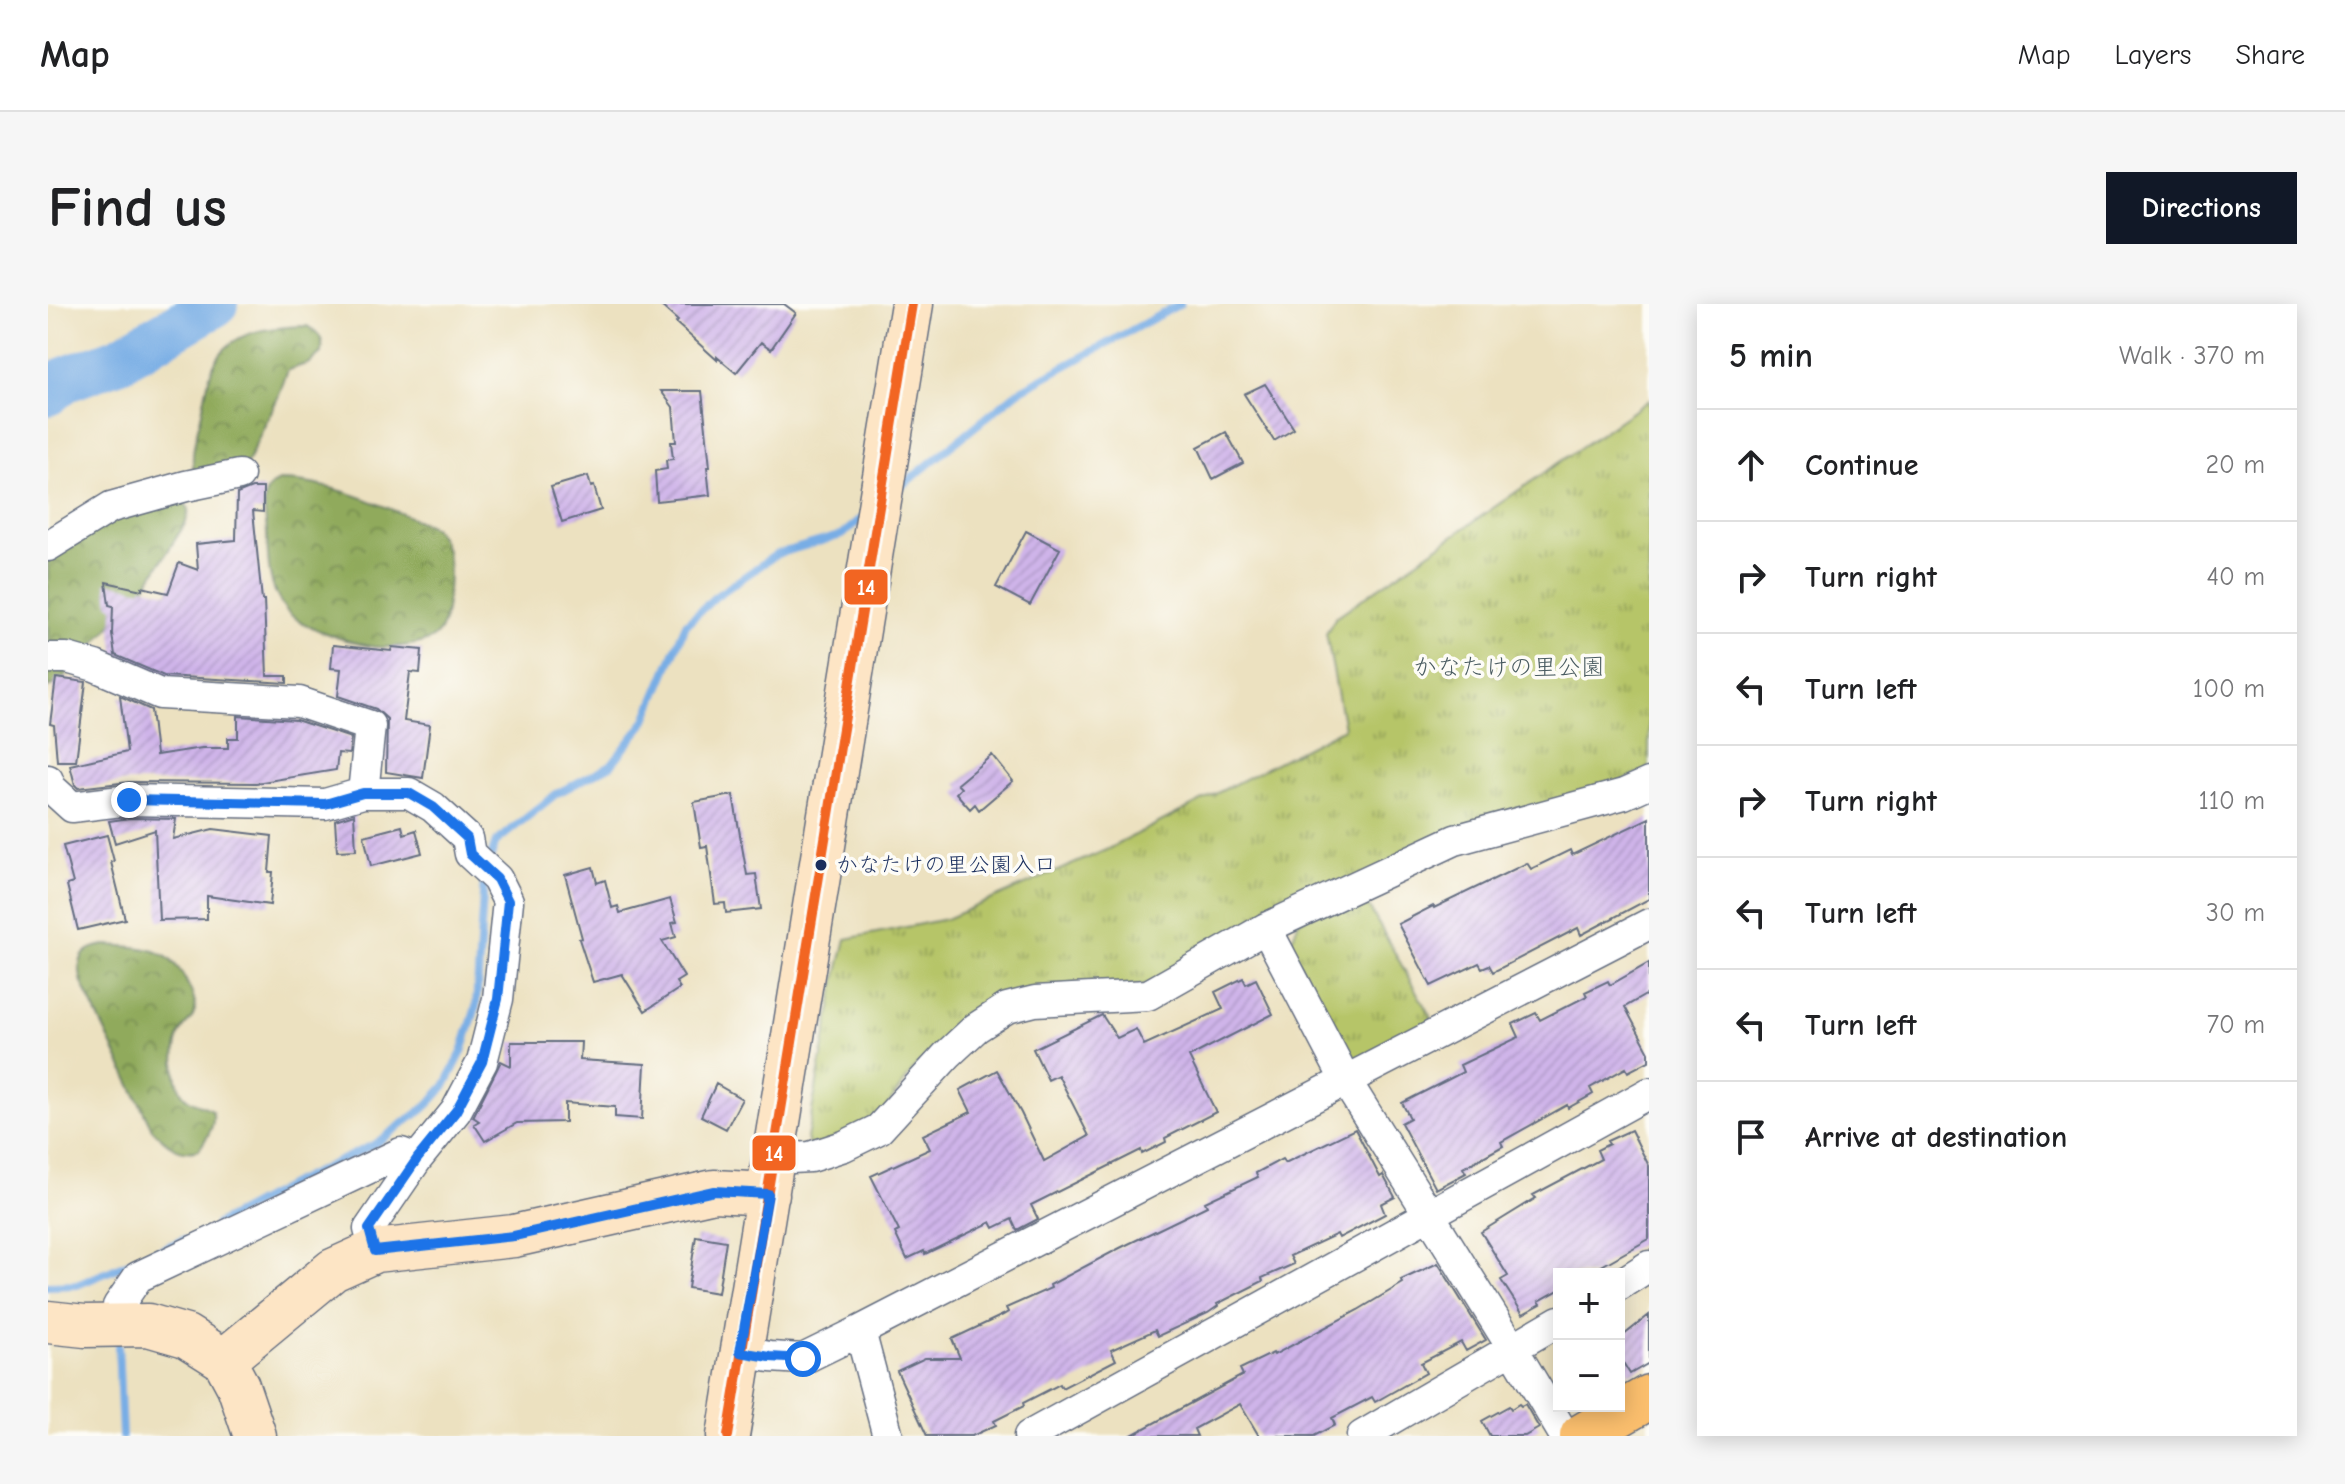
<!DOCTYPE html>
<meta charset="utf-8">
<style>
:root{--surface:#fff;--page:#f6f6f6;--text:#202124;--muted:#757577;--line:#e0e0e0;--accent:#111827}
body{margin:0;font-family:"Comic Neue","Klee One",sans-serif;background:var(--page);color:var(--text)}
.controls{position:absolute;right:24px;bottom:24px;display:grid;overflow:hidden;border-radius:0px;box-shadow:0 4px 20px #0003}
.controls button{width:72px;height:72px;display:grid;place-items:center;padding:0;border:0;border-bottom:2px solid var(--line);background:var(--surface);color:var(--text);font:40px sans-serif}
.stop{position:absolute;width:24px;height:24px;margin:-18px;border:6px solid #1a73e8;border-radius:50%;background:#fff}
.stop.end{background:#1a73e8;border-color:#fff;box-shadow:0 2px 8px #0008}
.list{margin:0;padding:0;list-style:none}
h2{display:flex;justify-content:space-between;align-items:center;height:104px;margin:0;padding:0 32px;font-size:34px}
h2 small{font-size:26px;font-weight:400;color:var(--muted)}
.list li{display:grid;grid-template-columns:52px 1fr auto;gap:24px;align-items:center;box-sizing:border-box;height:112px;padding:0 32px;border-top:2px solid var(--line)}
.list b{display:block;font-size:30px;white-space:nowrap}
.list em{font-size:26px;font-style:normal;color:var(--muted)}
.icon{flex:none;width:44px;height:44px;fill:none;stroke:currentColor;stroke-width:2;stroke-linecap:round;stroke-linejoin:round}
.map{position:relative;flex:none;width:1601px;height:1132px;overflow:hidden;border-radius:0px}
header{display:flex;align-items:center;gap:48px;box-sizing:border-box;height:112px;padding:0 40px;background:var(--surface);border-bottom:2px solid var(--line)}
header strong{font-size:38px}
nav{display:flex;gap:44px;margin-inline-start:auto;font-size:28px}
.intro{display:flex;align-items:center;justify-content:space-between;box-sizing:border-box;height:192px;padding:0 48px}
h1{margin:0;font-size:56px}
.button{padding:20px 36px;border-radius:0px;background:var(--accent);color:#fff;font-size:28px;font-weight:700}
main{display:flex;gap:48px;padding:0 48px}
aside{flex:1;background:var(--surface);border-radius:0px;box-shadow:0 4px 20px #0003}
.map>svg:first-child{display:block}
.forest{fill:url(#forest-crowns);stroke:#566c5d;stroke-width:2}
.park{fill:url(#park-tufts);stroke:#687a63;stroke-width:2}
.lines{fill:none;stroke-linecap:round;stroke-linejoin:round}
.stream{stroke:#78ade5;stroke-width:8}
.river{stroke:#78ade5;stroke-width:46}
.building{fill:url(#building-hatch)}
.street-casing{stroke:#646d80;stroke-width:33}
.secondary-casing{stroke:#646d80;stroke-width:45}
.primary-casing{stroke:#646d80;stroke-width:47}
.street{stroke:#fff;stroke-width:30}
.secondary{stroke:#fde5c5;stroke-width:42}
.primary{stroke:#fabe6d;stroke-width:44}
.bus-1-casing{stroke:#fdfcf7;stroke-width:16}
.bus-1{stroke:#f26522;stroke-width:10}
.route{stroke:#1a73e8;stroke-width:10}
.bus-dot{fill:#1b2f5e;stroke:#fdfcf7;stroke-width:3}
.labels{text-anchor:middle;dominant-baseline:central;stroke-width:7;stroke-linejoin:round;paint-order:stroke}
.bus-label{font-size:22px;fill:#1b2f5e;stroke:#fdfcf7;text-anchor:start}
.park-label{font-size:24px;fill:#4a5c61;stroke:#fdfcf7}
.line-badge{stroke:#fdfcf7;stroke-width:3}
.badge-label{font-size:22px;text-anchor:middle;font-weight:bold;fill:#fff}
</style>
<header>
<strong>Map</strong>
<nav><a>Map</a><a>Layers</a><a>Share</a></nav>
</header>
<div class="intro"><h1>Find us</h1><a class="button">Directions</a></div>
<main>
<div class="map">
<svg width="1601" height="1132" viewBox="0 0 1601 1132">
<defs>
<pattern id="forest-crowns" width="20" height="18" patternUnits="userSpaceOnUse" patternTransform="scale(2)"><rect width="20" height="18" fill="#90aa5c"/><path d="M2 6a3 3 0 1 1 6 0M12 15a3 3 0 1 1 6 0" fill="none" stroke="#758b4f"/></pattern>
<pattern id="park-tufts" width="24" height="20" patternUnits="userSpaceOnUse" patternTransform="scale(2)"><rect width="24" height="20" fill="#b6c568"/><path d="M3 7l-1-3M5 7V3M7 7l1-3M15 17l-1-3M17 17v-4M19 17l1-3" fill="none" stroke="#93a059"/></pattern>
<pattern id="building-hatch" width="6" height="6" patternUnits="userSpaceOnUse" patternTransform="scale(2)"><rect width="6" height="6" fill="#cfb4e9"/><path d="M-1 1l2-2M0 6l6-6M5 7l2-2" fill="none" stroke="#b19bca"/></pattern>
</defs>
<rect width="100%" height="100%" fill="#fdfcf7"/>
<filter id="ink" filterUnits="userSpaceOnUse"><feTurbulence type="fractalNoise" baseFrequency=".0125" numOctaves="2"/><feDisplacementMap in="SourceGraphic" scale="16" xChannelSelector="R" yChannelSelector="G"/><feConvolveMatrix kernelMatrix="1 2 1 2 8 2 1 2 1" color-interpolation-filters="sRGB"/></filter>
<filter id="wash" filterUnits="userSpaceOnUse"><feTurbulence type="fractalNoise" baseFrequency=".006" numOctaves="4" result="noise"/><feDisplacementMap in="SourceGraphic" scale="32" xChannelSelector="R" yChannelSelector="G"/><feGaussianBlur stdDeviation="1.8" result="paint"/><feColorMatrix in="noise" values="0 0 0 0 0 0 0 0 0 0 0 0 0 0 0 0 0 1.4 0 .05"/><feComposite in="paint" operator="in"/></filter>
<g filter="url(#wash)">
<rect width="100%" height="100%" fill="#ece1c0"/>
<path class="forest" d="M 260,22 C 271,29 276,35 274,48 L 261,59 L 240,66 L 231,91 L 194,170 L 146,169 C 142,148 149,129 154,108 C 157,94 159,78 164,65 C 179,25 224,23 260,22 Z
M 231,177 C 285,177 339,203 386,224 C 402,244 402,262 400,287 C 398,301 399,323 386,333 C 375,342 335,345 321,342 C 300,338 250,322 238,306 C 220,284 220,259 219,231 C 219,218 212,195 221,184 C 224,180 228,179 231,177 Z
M 134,196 L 141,205 L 138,218 L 95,287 L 12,378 L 0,384 L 0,257 L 30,233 L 52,221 Z
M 58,641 C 96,644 122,641 140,681 C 144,688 148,697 147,705 C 146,715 138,719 134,726 C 125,741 125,772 133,787 C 139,799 154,800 164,806 C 169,821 158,834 151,846 C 131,852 117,839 104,825 L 34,679 C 28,656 33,644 58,641 Z"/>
<path class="park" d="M 1601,96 L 1601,465 L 1099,681 L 948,697 L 868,762 L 827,819 L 762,845 L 759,834 L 788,676 L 798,635 L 898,615 L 1058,546 L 1296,424 L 1278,329 L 1288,313 Z
M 1312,587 L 1385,717 L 1304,760 L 1242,641 L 1251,617 Z"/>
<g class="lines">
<path class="stream" d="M 850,185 L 971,87 L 1132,0
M 441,558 L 448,538 L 508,490 L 563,461 L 597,418 L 638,320 L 667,293 L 729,250 L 794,231 L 814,214
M 169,920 L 249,877 L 327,840 L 378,803 L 397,782 L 414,748 L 428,703 L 436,575
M 0,982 L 29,981 L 135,936
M 70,1040 L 74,1132"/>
<path class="river" d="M 0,89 L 16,76 L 72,55 L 167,0"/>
</g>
<g id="blocks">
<path class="building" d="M 611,0 L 736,0 L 748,9 L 723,45 L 713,38 L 688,69 L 669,53 L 669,56 L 628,19 L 630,17 Z
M 1217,80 L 1246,125 L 1226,137 L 1196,90 Z
M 613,87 L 654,87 L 662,163 L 659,163 L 662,191 L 609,197 L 607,167 L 619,165 L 618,156 L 625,155 L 623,138 L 628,138 L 625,103 Z
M 1178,128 L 1195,159 L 1165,175 L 1150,143 Z
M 540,172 L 543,183 L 546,182 L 553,206 L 514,218 L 503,183 Z
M 204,184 L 215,184 L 215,208 L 205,207 L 214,296 L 216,296 L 219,372 L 239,372 L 239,379 L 116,372 L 67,351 L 64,330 L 65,302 L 61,301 L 58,278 L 94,286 L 94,283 L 120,289 L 131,259 L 150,266 L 148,240 L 188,236 L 189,190 Z
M 978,227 L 1012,245 L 982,301 L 948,283 Z
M 285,341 L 343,347 L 344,343 L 374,346 L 372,369 L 362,368 L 356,417 L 382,421 L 375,474 L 338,468 L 339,415 L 328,405 L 290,392 L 293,365 L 283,364 Z
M 8,374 L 38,378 L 28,457 L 9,457 L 6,421 L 2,420 Z
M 72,392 L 103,406 L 108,451 L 154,444 L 180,444 L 180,434 L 190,434 L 190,412 L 248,416 L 303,434 L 301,450 L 290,449 L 288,466 L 208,479 L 81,478 L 30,484 L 27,481 L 22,461 L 79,448 Z
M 944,451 L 965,477 L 931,506 L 927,500 L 922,505 L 908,489 L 913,484 L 909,480 Z
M 685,491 L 699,571 L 708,570 L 713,605 L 678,609 L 677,599 L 667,600 L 659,542 L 653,543 L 646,498 Z
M 306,510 L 308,546 L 289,547 L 287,516 Z
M 82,514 L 128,515 L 125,535 L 165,525 L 224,532 L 221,568 L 225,568 L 222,601 L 159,592 L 159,615 L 111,616 L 107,526 L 67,539 L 61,517 Z
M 1601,514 L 1601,595 L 1533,631 L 1530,624 L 1445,668 L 1441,661 L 1434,664 L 1431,659 L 1383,682 L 1350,620 L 1385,602 L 1386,604 L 1479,559 L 1483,565 L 1522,546 L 1524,551 Z
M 354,522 L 356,530 L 368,526 L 374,549 L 323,562 L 316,532 Z
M 59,531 L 66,557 L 63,558 L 77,615 L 30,626 L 19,581 L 25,579 L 15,542 Z
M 545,563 L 549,579 L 557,576 L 564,604 L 570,602 L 572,609 L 622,595 L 629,618 L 624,619 L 628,633 L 614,637 L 636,673 L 628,678 L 632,684 L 597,707 L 574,670 L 545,678 L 531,635 L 534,634 L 517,571 Z
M 1601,659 L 1601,689 L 1577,703 L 1601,748 L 1601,757 L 1580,768 L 1578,764 L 1542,784 L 1545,790 L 1520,804 L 1519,801 L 1453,838 L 1455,842 L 1415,864 L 1418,869 L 1388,885 L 1353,819 L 1362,814 L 1354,799 L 1415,768 L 1412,761 L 1471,733 L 1465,720 L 1488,709 L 1492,716 L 1539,692 L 1537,688 L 1560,677 L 1562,681 Z
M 1195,674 L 1198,680 L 1208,675 L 1225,710 L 1141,753 L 1168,808 L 1117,834 L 1118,838 L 1094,850 L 1093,846 L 983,901 L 990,915 L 969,926 L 964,915 L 946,924 L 943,918 L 877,950 L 876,947 L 859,955 L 847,929 L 851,927 L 823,872 L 882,845 L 875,831 L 923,808 L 912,786 L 949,766 L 973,809 L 996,857 L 1041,832 L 1010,771 L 1000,776 L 985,745 L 1054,711 L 1069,734 L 1088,725 L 1096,741 L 1175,705 L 1167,688 Z
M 463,738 L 533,738 L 532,756 L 597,760 L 594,815 L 567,813 L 567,803 L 517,799 L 517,818 L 469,819 L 437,837 L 426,820 L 431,817 L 425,813 L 453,757 L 463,762 Z
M 668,780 L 694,795 L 678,825 L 653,812 Z
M 1307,825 L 1332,873 L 1335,871 L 1347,893 L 1333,900 L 1337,910 L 1291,934 L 1289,930 L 1242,952 L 1246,960 L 1214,974 L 1215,977 L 1169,1000 L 1170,1002 L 1160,1009 L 1110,1032 L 1107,1026 L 1063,1046 L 1068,1056 L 1014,1084 L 1012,1080 L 975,1099 L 976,1102 L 946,1117 L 948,1121 L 924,1132 L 879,1132 L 849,1067 L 877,1054 L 912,1054 L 904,1035 L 955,1011 L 960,1008 L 958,1004 L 1003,984 L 1002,981 L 1072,944 L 1159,902 L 1157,898 L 1210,873 L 1208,869 L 1234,855 L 1237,859 Z
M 1583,826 L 1601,862 L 1601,935 L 1550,964 L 1554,970 L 1511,970 L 1511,986 L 1491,997 L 1493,1000 L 1475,1010 L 1453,976 L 1460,972 L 1433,928 L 1488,894 L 1485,891 L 1553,855 L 1549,846 L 1561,840 L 1559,837 Z
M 648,932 L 678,937 L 670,989 L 640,984 Z
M 1390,959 L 1438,1036 L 1418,1047 L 1413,1038 L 1373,1059 L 1378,1069 L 1327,1098 L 1324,1093 L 1284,1114 L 1287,1121 L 1266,1132 L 1211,1132 L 1192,1100 L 1146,1125 L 1149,1132 L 1082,1132 L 1195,1071 L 1192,1065 L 1225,1049 L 1226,1051 L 1310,1006 L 1355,979 L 1353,976 Z
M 1601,1011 L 1601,1059 L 1582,1070 L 1571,1052 L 1571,1035 Z
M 1471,1100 L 1473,1102 L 1477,1100 L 1491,1124 L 1477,1132 L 1442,1132 L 1434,1117 L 1461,1102 L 1463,1105 Z"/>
</g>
</g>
<g filter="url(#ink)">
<use href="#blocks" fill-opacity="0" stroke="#646d80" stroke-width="2"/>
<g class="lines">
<defs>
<path id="street" d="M 0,242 L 63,203 L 138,182 L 191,171
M 0,354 L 19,354 L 47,362 L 112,390 L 251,398 L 322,422 L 315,489
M 0,476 L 2,483 L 24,503 L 81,496 L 277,500 L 315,489 L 361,489 L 385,503 L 419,534 L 422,550 L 449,575 L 460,597 L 450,695 L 434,758 L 408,807 L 369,855 L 321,925 L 327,947
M 1218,624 L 1298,777 L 1465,1045 L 1517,1132
M 726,855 L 762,853 L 796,842 L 831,825 L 899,751 L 928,724 L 959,704 L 987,697 L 1100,691 L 1218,624 L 1407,536 L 1576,490 L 1601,479
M 1571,981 L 1601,962
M 71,1021 L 70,1002 L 90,973 L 353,849 L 369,855
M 692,1048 L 722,1053 L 755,1055 L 812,1027
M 840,1132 L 812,1027 L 1601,620
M 981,1132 L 1601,789
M 1314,1132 L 1511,1017"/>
<path id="secondary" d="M 0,1018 L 37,1022 L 100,1021 L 138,1032 L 176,1056 L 190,1082 L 207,1132
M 176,1056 L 285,966 L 327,947 L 466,932 L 666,887 L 720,890
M 680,1132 L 864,0"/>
<path id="primary" d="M 1534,1132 L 1601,1093"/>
</defs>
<use href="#street" class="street-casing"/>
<use href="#secondary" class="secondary-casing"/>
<use href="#primary" class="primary-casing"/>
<use href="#street" class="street"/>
<use href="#secondary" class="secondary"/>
<use href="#primary" class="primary"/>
<defs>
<path id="bus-1" d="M 680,1132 L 864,0"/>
</defs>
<use href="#bus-1" class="bus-1-casing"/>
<use href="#bus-1" class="bus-1"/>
</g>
</g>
<g class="lines" filter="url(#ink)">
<path class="route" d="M 81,496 L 277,500 L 315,489 L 361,489 L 385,503 L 419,534 L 422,550 L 449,575 L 460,597 L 450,695 L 434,758 L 408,807 L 369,855 L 321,925 L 327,947 L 466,932 L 666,887 L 720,890 L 692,1048 L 722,1053 L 755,1055"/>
</g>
<circle class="bus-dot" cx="773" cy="561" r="7"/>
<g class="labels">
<g class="bus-label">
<text x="788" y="561">かなたけの里公園入口</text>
</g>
<g class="park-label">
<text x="1461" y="363">かなたけの里公園</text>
</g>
</g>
<g class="line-badge">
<rect x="795" y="264" width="46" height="38" rx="8" fill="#f26522"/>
<rect x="703" y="830" width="46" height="38" rx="8" fill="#f26522"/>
</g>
<g class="badge-label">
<text x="818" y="291">14</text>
<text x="726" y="857">14</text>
</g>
</svg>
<div class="controls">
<button>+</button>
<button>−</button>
</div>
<div class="stop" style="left:755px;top:1055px"></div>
<div class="stop end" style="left:81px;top:496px"></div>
</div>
<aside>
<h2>5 min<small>Walk · 370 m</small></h2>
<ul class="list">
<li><svg class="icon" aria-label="ahead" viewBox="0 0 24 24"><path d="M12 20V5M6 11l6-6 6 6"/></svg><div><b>Continue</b></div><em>20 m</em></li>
<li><svg class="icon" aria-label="right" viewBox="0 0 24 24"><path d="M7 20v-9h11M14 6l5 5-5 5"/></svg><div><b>Turn right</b></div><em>40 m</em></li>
<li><svg class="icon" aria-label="left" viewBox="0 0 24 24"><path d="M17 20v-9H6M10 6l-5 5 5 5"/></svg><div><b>Turn left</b></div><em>100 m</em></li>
<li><svg class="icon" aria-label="right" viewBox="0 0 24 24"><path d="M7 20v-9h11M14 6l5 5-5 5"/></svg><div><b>Turn right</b></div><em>110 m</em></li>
<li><svg class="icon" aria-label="left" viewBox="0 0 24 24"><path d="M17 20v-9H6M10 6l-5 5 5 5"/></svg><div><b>Turn left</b></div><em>30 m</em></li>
<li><svg class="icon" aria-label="left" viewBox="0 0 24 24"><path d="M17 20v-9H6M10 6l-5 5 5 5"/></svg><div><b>Turn left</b></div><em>70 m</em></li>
<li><svg class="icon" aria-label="arrive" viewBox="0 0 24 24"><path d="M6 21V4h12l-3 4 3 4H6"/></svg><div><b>Arrive at destination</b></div></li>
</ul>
</aside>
</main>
